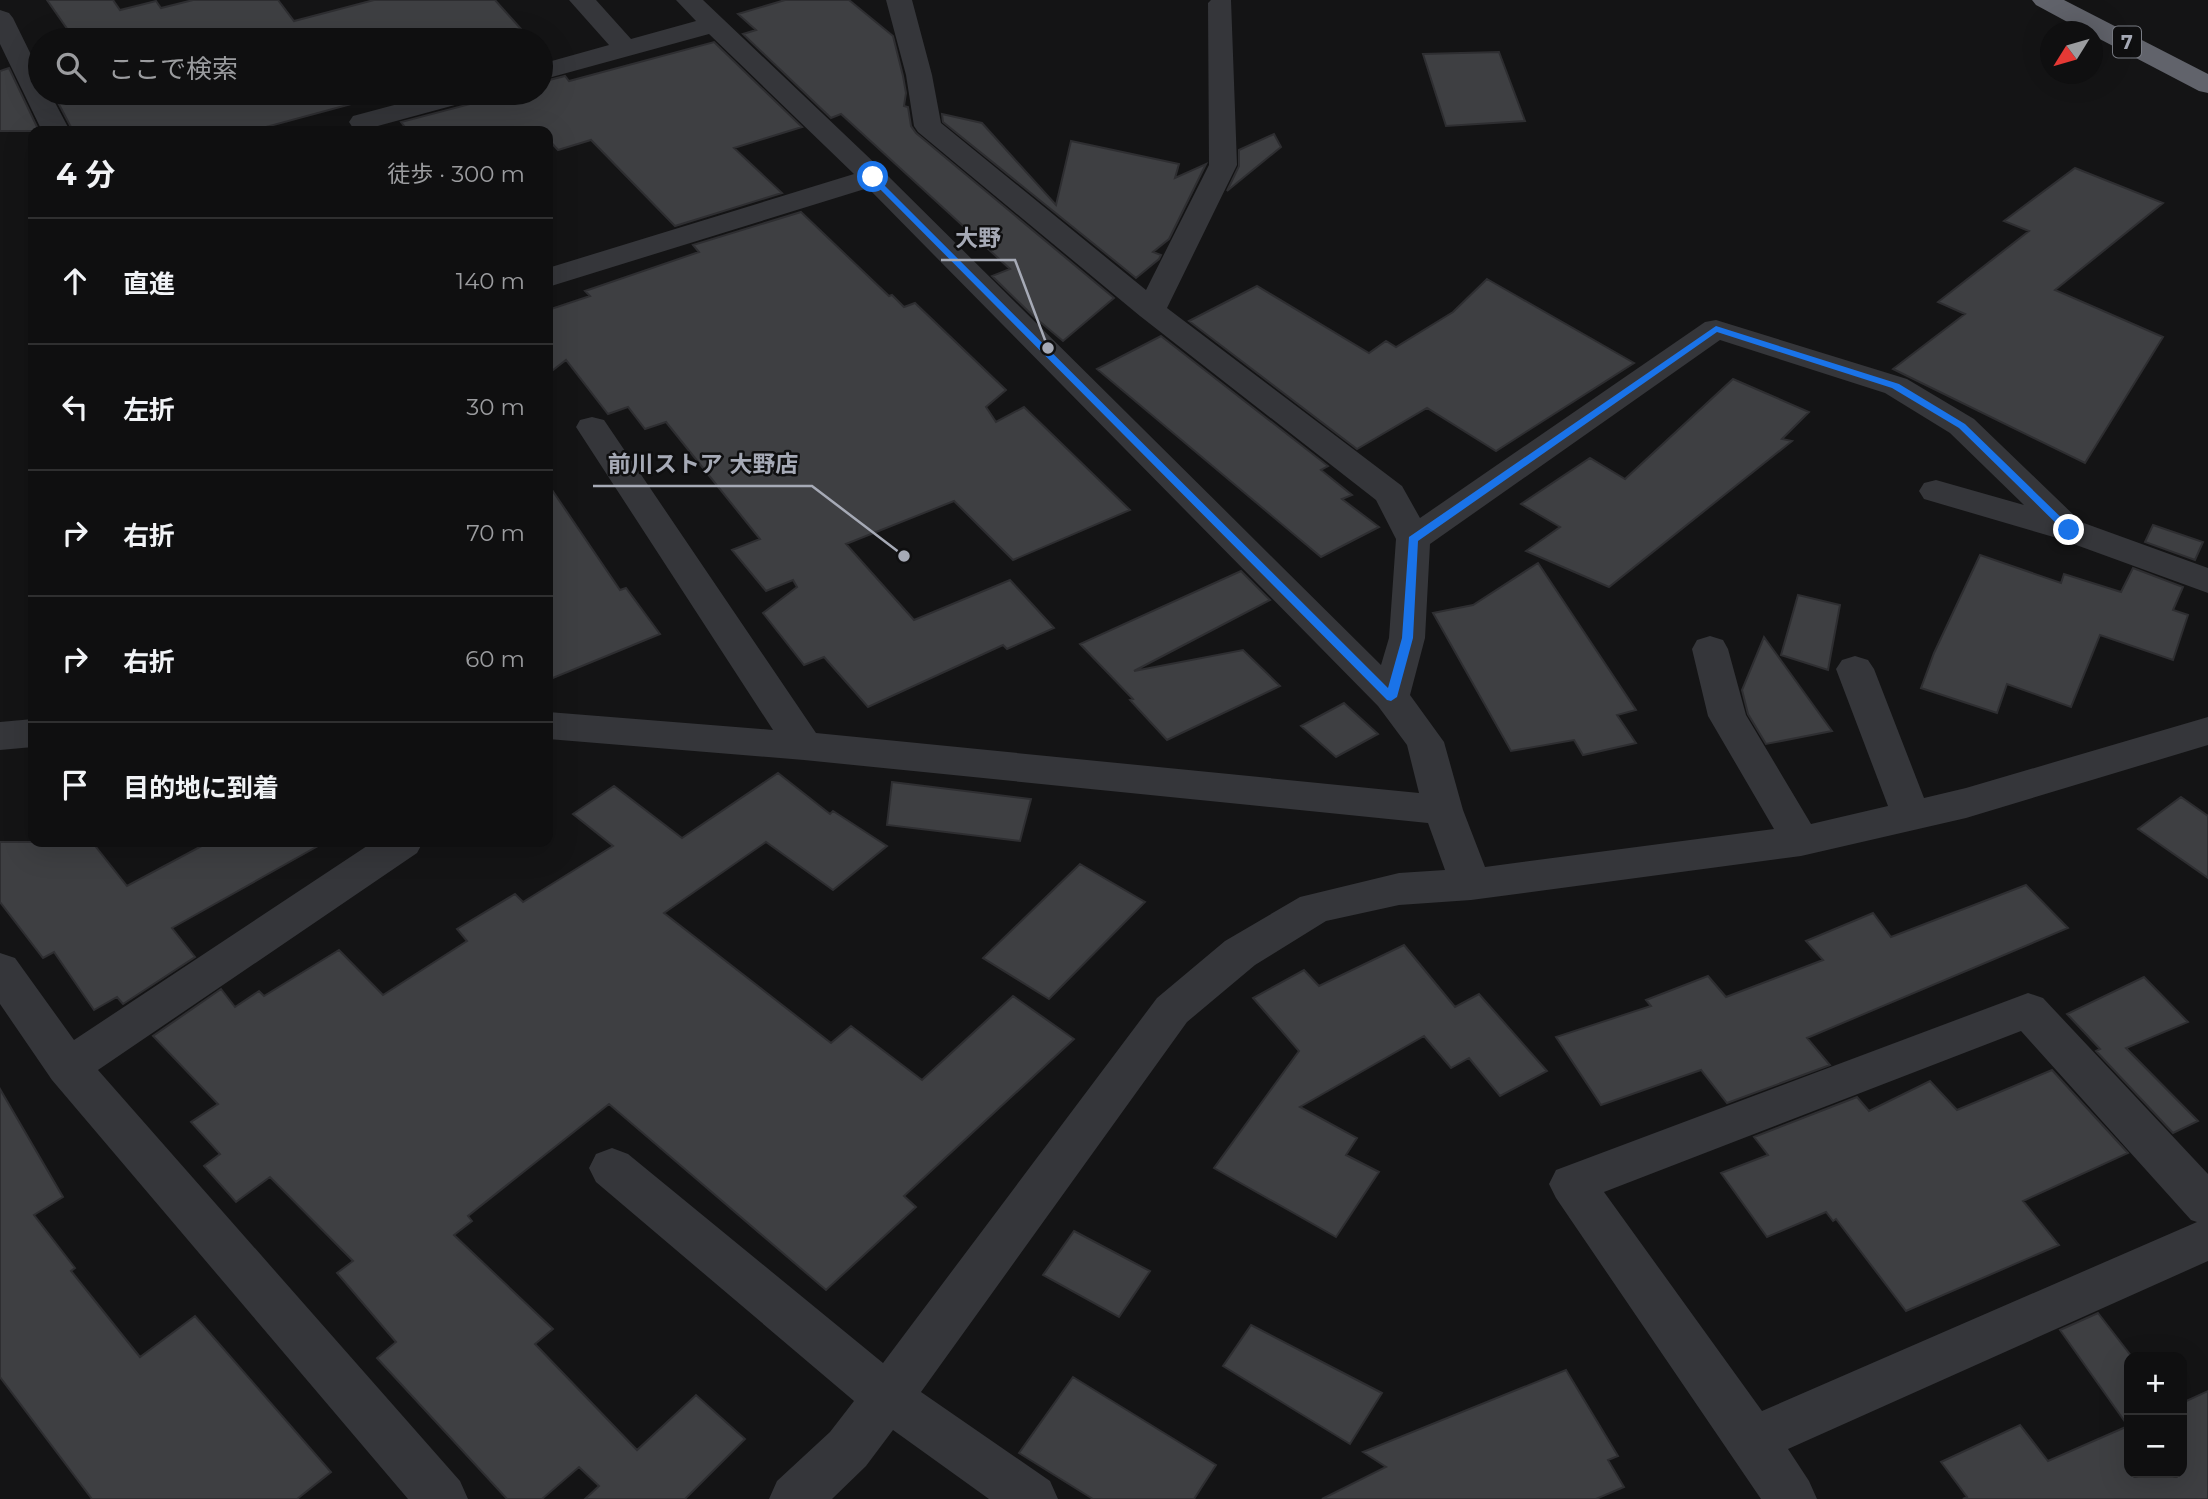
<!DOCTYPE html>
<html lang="ja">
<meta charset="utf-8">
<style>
:root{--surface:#0f0f10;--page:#181819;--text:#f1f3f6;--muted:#9b9c9f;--line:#2f2f30}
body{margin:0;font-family:Montserrat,"Noto Sans JP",sans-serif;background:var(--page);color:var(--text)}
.controls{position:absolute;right:21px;bottom:21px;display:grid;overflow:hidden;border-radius:14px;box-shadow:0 7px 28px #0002}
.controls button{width:63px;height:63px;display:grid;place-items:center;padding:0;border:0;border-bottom:2px solid var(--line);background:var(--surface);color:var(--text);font:35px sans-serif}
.compass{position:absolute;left:2040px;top:21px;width:63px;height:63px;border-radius:50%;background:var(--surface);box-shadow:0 7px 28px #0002;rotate:233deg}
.stop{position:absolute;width:21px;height:21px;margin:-16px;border:5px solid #1a73e8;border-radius:50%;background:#fff}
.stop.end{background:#1a73e8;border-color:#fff;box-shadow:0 2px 7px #0008}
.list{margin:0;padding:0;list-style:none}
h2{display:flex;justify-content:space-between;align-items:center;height:91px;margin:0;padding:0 28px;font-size:30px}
h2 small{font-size:23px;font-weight:400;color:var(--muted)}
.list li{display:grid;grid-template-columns:46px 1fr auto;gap:21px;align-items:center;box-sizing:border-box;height:126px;padding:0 28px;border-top:2px solid var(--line)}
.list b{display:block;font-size:26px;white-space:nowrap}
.list em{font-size:23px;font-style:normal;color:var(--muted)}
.icon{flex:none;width:38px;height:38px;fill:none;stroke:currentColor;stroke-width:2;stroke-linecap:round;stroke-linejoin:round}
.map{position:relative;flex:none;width:2208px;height:1499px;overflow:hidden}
.search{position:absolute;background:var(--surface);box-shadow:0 7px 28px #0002;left:28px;top:28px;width:525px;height:77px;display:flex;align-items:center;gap:18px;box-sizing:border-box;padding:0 24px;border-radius:38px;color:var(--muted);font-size:26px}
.panel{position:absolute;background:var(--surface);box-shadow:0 7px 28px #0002;left:28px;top:126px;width:525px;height:721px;border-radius:14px}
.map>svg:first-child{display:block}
.building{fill:#3e3f42;stroke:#2e2e31;stroke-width:2}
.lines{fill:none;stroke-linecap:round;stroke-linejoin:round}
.minor{fill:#35363a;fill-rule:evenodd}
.highway{fill:#61636b;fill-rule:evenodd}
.route{fill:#1a73e8}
.labels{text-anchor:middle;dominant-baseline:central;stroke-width:5;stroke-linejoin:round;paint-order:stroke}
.shield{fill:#0f0f10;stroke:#797c84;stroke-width:2}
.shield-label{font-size:19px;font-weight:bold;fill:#a6aab6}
.leader{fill:none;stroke:#a6aab6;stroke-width:2.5}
.callout-dot{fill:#a6aab6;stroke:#0f0f10;stroke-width:2.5}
.callout-label{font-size:23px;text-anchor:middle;font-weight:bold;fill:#a6aab6;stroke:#0f0f10;stroke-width:5;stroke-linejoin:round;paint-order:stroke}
</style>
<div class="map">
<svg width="2208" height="1499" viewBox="0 0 2208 1499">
<rect width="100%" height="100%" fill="#141415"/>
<path class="building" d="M 47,0 L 113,0 L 120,10 L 156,1 L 161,8 L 193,0 L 278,0 L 294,21 L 374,0 L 495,0 L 531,40 L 75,40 Z
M 785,0 L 849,0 L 893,36 L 903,76 L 906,93 L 904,106 L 908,107 L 911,126 L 916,133 L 1114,298 L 1063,341 L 1032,315 L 992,276 L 1010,269 L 841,114 L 831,118 L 743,34 L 756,30 L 738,14 Z
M 714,42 L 802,127 L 734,148 L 782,193 L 675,226 L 591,140 L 558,150 L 548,139 L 548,131 L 408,131 L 401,122 L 478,102 L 484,93 L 541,93 L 541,82 L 565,76 L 569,81 Z
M 1499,52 L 1525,121 L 1446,126 L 1423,54 Z
M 9,68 L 39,131 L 0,131 L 0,71 Z
M 53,93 L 430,93 L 388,104 L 381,96 L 251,131 L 73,131 Z
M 942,114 L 982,123 L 1056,205 L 1071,141 L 1179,164 L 1175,178 L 1206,164 L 1169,239 L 1153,252 L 1161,255 L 1159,259 L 1136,278 L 943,122 Z
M 1274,134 L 1281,147 L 1227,191 L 1239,166 L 1239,150 Z
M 2075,168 L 2163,203 L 2055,290 L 2163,337 L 2085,463 L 1893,369 L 1965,314 L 1938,302 L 2029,231 L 2004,221 Z
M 801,212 L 889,296 L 892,295 L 904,307 L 915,303 L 1006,390 L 986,407 L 996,422 L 1024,407 L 1130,510 L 1013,560 L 954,501 L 846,544 L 914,620 L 1010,580 L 1054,628 L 1007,649 L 1003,645 L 868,707 L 824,657 L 804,665 L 763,613 L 797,587 L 793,580 L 766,591 L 732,550 L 760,539 L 666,422 L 645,429 L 628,407 L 608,414 L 566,360 L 548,374 L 548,310 L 590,296 L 585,291 L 699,252 L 693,245 Z
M 1487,279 L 1634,363 L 1496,451 L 1427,408 L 1357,449 L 1189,321 L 1257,286 L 1369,353 L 1386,341 L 1396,347 L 1453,312 Z
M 1161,336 L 1328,466 L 1321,470 L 1352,495 L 1342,499 L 1379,527 L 1321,557 L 1097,369 Z
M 1733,379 L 1809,412 L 1782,439 L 1792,441 L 1609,587 L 1526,551 L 1560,527 L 1521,504 L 1590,458 L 1625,479 Z
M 548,484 L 620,590 L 626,588 L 660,634 L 548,680 Z
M 2153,525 L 2203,542 L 2195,560 L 2145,542 Z
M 1980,555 L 2061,583 L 2064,574 L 2121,592 L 2133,568 L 2183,587 L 2173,610 L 2188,615 L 2173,660 L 2100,635 L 2071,707 L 2007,684 L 1997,713 L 1921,688 L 1934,653 Z
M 1538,563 L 1636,710 L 1617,715 L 1636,743 L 1583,755 L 1574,740 L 1511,751 L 1433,613 L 1473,605 Z
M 1241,571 L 1270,600 L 1134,671 L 1243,650 L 1280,686 L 1167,740 L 1130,700 L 1133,699 L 1080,644 Z
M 1798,595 L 1840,605 L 1828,670 L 1781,655 Z
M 1764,637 L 1832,731 L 1766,744 L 1748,714 L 1742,690 Z
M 1344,703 L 1378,734 L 1336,757 L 1301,726 Z
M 778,773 L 830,814 L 833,811 L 887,846 L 833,890 L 766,842 L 664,913 L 831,1043 L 851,1026 L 922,1080 L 1013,996 L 1074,1039 L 904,1196 L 916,1207 L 826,1290 L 609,1104 L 468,1216 L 472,1221 L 454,1235 L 553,1329 L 535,1344 L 637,1450 L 696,1395 L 745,1439 L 685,1499 L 585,1499 L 599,1486 L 579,1467 L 542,1499 L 507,1499 L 377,1358 L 396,1342 L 337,1273 L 353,1261 L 270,1177 L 236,1202 L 204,1166 L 220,1154 L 191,1122 L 218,1104 L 153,1036 L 221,989 L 235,1007 L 259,991 L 264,996 L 339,950 L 383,995 L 467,941 L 457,929 L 515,894 L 523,902 L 613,846 L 573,814 L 614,786 L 682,838 Z
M 892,782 L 1031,799 L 1020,841 L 887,825 Z
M 2181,797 L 2208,816 L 2208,878 L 2138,829 Z
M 0,842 L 92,842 L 127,886 L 209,842 L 325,842 L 172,928 L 195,957 L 123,1004 L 117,997 L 94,1010 L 54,952 L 43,958 L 0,902 Z
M 1080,864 L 1145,902 L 1049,999 L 983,958 Z
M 2026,885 L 2068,928 L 1807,1038 L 1830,1065 L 1727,1103 L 1701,1070 L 1601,1105 L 1556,1037 L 1651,1006 L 1646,1000 L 1708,976 L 1726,997 L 1823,960 L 1806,941 L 1873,913 L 1891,937 Z
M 1404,945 L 1455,1007 L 1479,994 L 1547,1071 L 1500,1096 L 1469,1058 L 1451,1068 L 1424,1036 L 1300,1107 L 1357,1138 L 1346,1155 L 1379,1172 L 1336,1237 L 1214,1168 L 1299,1051 L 1253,998 L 1304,970 L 1319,986 Z
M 2144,977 L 2188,1022 L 2126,1048 L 2198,1121 L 2173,1133 L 2096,1051 L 2100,1049 L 2067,1014 Z
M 2052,1070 L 2128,1153 L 2023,1201 L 2059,1245 L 1906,1311 L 1836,1219 L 1833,1221 L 1826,1212 L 1767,1237 L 1721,1173 L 1768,1155 L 1754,1137 L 1857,1097 L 1869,1111 L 1930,1081 L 1957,1110 Z
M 0,1089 L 63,1197 L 34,1215 L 75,1268 L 71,1271 L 140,1357 L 195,1316 L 331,1472 L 297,1499 L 92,1499 L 0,1377 Z
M 1074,1231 L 1150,1271 L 1119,1317 L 1043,1275 Z
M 2098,1313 L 2132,1357 L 2129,1357 L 2129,1473 L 2182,1473 L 2182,1403 L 2208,1391 L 2208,1499 L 1963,1499 L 1967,1497 L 1941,1462 L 2020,1425 L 2048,1461 L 2128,1426 L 2060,1330 Z
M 1251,1325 L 1382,1393 L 1350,1444 L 1223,1366 Z
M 1566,1370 L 1618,1456 L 1608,1460 L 1624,1487 L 1596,1499 L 1322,1499 L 1386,1467 L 1363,1452 Z
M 1073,1377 L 1216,1465 L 1194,1499 L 1093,1499 L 1019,1453 Z"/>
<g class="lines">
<path class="minor" d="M 569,0 L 596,0 L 631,39 L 696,21 L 676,0 L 703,0 L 883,171 L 1381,665 L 1389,638 L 1396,539 L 1376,500 L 1140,316 L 918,132 L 914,126 L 906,75 L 886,0 L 912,0 L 932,75 L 941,123 L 1146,290 L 1209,165 L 1208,3 L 1211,0 L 1231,0 L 1237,165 L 1167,308 L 1402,486 L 1420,518 L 1705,322 L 1716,320 L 1907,379 L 1974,419 L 2081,522 L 2208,568 L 2208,593 L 2057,538 L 1924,499 L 1919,491 L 1924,483 L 1936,480 L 2024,505 L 1950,433 L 1885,393 L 1720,340 L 1430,544 L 1425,638 L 1410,695 L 1444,742 L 1463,810 L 1485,867 L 1774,829 L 1708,716 L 1692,649 L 1697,640 L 1710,636 L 1723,640 L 1728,649 L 1746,715 L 1811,824 L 1888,806 L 1836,669 L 1842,660 L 1855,656 L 1868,660 L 1874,669 L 1924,798 L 1966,788 L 2208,717 L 2208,745 L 1966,818 L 1801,856 L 1471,900 L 1399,905 L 1326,921 L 1255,965 L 1187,1022 L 921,1392 L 1050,1481 L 1058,1499 L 989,1499 L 893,1430 L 866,1466 L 832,1499 L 769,1499 L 777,1481 L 830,1432 L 854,1401 L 596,1182 L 589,1168 L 596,1154 L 612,1148 L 628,1154 L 883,1363 L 1157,998 L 1225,941 L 1300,897 L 1399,873 L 1445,870 L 1428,823 L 804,760 L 548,739 L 548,712 L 773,730 L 576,427 L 580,420 L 592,417 L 604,420 L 816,733 L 1419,793 L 1407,745 L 1378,706 L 868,188 L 548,287 L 548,268 L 854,174 L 709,34 L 541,80 L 541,64 L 609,45 Z
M 0,10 L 9,13 L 13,18 L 40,73 L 40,93 L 50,93 L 70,131 L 42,131 L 0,44 Z
M 439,93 L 481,93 L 477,99 L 363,130 L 353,128 L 349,122 L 353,116 Z
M 33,719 L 33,747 L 0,750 L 0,722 Z
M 373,842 L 423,842 L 417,853 L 98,1070 L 460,1481 L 468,1499 L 408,1499 L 52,1080 L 0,1004 L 0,953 L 15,958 L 74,1040 Z
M 2028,993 L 2043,998 L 2208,1174 L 2208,1261 L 1788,1449 L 1809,1481 L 1817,1499 L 1761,1499 L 1556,1198 L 1549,1184 L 1556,1170 ZM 2021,1031 L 2191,1220 L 2197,1222 L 1762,1411 L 1604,1192 Z"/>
<path class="highway" d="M 2032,0 L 2064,0 L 2208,74 L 2208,93 L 2199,91 L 2092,35 L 2092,32 L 2086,32 L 2036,5 Z"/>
</g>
<path class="route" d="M 873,174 L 1388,688 L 1402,638 L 1409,537 L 1716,326 L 1899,384 L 1965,424 L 2074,530 L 2065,532 L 1959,428 L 1892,388 L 1717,332 L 1418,541 L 1413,638 L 1397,697 L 1391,701 L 1387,700 L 870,179 Z"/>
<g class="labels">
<rect class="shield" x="2113" y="26.5" width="28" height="31" rx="5"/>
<g class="shield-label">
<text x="2127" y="42">7</text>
</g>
</g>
<path class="leader" d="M1048 348L1015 260H941M904 556L812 486H593"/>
<g class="callout-dot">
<circle cx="1048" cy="348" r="7"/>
<circle cx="904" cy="556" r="7"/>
</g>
<g class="callout-label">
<text x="978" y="246">大野</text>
<text x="703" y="472">前川ストア 大野店</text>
</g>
</svg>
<div class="controls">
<button>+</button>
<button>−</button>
</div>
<svg class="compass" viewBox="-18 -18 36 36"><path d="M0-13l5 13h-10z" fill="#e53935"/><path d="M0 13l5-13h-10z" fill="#9b9c9f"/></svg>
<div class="stop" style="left:873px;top:177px"></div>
<div class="stop end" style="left:2069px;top:530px"></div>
<div class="search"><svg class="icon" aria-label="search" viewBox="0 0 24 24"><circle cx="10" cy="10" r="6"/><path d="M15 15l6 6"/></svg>ここで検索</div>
<section class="panel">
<h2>4 分<small>徒歩 · 300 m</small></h2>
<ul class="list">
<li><svg class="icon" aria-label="ahead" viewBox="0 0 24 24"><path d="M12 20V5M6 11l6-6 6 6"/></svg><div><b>直進</b></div><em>140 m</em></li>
<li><svg class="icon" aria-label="left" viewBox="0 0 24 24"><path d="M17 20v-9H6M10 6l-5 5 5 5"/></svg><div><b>左折</b></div><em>30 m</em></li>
<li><svg class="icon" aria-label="right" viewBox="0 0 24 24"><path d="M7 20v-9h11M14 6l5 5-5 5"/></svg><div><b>右折</b></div><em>70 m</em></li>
<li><svg class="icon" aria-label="right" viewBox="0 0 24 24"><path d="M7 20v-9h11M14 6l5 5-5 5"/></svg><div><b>右折</b></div><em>60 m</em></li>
<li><svg class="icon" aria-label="arrive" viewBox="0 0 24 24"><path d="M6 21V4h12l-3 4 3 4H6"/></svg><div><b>目的地に到着</b></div></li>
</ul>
</section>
</div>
